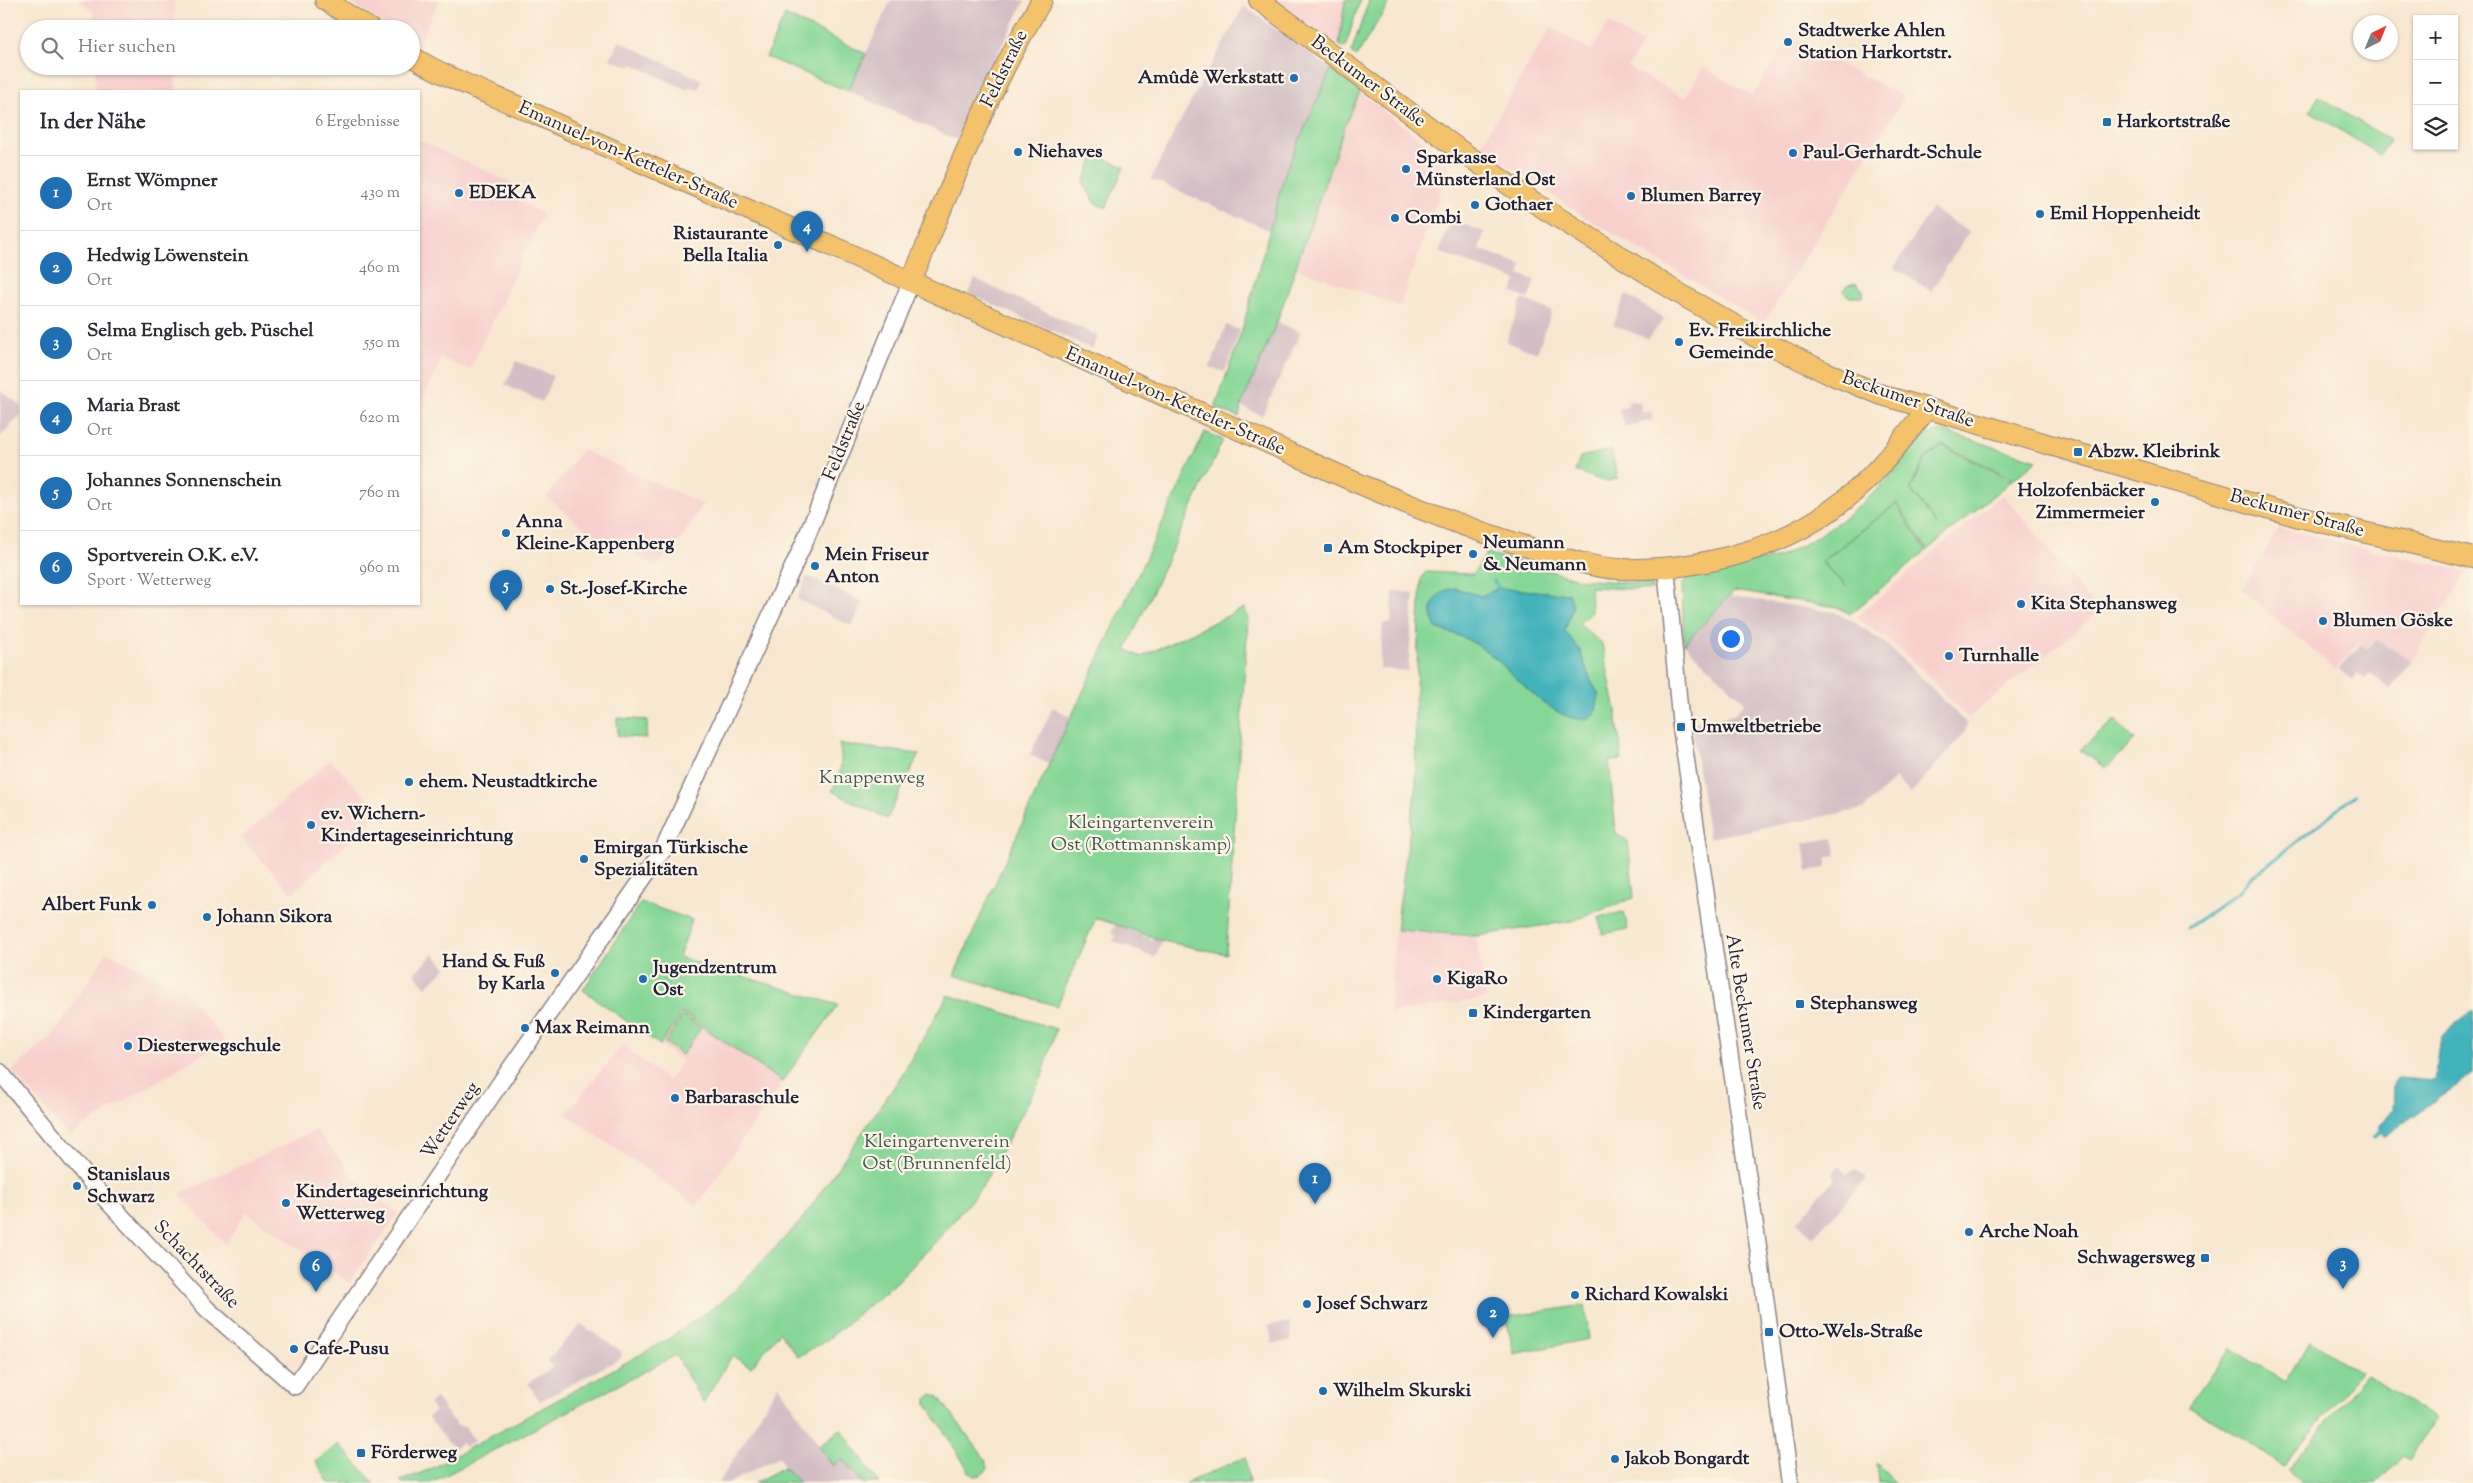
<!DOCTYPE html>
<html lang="de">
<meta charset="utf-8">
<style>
:root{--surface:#fff;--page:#f2f2f3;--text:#2b2b33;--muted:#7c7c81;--line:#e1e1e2;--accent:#1f6fb2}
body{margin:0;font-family:"Sorts Mill Goudy",serif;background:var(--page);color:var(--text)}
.controls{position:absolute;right:15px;top:15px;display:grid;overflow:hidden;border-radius:0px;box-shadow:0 1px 4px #0004}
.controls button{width:45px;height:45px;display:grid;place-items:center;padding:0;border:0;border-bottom:1px solid var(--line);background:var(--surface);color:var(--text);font:25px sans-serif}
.compass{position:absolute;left:2353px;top:15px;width:45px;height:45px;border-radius:50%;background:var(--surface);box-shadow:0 1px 4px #0004;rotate:43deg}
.you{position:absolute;left:1730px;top:638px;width:18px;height:18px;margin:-12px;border:4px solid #fff;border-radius:50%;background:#1a73e8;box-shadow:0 0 0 8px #1a73e833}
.badge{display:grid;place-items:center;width:32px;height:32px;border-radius:50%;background:var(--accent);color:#fff;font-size:16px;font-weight:700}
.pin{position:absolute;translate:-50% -41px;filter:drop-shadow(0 1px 2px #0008)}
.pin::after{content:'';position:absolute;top:26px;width:18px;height:15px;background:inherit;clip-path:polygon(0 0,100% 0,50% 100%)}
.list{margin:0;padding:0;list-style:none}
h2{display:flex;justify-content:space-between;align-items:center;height:65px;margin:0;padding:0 20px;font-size:21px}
h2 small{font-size:16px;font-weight:400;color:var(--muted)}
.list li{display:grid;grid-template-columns:32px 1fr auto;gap:15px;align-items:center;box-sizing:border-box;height:75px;padding:0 20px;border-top:1px solid var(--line)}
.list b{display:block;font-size:19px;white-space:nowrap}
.list p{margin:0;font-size:16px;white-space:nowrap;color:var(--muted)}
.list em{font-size:16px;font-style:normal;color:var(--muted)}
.icon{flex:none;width:28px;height:28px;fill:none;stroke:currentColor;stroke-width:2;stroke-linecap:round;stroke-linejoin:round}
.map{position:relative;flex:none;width:2473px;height:1483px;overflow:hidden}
.search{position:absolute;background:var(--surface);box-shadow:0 1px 4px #0004;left:20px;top:20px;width:400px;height:55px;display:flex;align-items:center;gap:12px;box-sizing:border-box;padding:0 18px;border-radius:28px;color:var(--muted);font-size:19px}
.panel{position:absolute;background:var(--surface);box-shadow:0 1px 4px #0004;left:20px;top:90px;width:400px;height:515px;border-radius:0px}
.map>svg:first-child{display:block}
.built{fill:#f7d0ce}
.industrial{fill:#d2bec4}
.green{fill:#86d797;stroke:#547c69;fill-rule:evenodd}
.water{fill:#43b3bb;stroke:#326a7b}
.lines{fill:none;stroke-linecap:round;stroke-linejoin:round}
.stream{stroke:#43b3bb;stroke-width:3}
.minor-casing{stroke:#8d8486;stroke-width:19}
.major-casing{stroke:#8d8486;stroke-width:22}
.minor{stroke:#fff;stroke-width:16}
.major{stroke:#f3c26a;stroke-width:20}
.poi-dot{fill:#1f6fb2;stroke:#fcf5e5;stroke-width:2}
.labels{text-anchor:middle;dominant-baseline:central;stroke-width:4.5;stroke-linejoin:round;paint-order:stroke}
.poi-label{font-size:19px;font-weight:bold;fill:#22223b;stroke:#fcf5e5;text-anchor:start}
.street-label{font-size:19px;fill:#22223b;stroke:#fcf5e5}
.park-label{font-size:19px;fill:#405857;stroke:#fcf5e5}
</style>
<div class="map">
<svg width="2473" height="1483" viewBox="0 0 2473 1483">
<rect width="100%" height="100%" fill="#fcf5e5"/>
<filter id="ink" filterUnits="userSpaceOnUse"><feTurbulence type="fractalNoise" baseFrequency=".02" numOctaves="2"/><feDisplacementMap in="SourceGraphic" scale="10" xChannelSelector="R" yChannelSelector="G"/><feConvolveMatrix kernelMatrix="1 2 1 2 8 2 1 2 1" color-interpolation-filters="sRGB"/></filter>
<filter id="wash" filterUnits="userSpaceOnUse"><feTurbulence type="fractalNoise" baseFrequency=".0096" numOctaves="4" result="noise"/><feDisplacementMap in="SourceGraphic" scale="20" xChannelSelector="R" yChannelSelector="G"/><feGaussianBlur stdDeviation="1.12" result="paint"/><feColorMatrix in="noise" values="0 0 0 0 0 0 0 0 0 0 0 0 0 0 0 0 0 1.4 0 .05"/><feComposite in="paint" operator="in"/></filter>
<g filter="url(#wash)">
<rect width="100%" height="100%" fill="#f8e7d0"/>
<path class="built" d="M 78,0 L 174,0 L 175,29 L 94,29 L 94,12 Z
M 348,0 L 439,0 L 418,46 L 411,42 L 411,29 L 390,29 Z
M 1275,0 L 1345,0 L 1339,45 L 1299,18 Z
M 1608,23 L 1642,44 L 1628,67 L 1685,98 L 1703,67 L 1752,96 L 1668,228 L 1789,38 L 1904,97 L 1764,323 L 1583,216 L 1480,147 L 1551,27 L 1591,51 Z
M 95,66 L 175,66 L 176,91 L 96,91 Z
M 1360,92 L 1450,163 L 1400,306 L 1297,268 L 1345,125 Z
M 419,140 L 514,184 L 508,195 L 543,214 L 470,370 L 441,358 L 419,409 Z
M 582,450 L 703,504 L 683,536 L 656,568 L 614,540 L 607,548 L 547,497 Z
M 2003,494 L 2099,612 L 1968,718 L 1922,670 L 1888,640 L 1856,617 Z
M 2279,528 L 2467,572 L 2411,661 L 2375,639 L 2367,649 L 2359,642 L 2336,670 L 2242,590 Z
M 330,760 L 380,812 L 292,893 L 241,838 Z
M 1395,931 L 1476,937 L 1487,998 L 1390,1013 Z
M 107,952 L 183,989 L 225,1041 L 83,1126 L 70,1137 L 12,1071 L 55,1033 Z
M 683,1013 L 782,1083 L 697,1205 L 566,1114 L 623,1045 L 668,1081 L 682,1061 L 660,1046 Z
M 316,1130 L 359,1182 L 398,1214 L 349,1283 L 246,1212 L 226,1244 L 179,1194 Z"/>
<path class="industrial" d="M 891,0 L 1025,0 L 980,89 L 957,140 L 848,91 Z
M 1244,6 L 1331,69 L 1286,170 L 1271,231 L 1151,179 L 1176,129 Z
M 619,41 L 702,80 L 698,90 L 690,86 L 688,90 L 632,64 L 630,67 L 610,59 Z
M 1932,208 L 1969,232 L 1931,291 L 1894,268 Z
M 1451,220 L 1485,232 L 1479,249 L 1522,265 L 1519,274 L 1535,280 L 1528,299 L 1512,293 L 1516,280 L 1439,252 Z
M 975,279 L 1098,336 L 1092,349 L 968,293 Z
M 1626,294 L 1665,319 L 1648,339 L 1613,325 Z
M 1522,299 L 1552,311 L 1537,353 L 1506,342 Z
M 1277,322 L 1301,332 L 1262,416 L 1241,406 Z
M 1226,325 L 1240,330 L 1225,372 L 1210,367 Z
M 516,361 L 553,376 L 542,402 L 505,385 Z
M 0,390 L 21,405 L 21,415 L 0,437 Z
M 1628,401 L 1640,402 L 1642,413 L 1651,411 L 1653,420 L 1625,427 L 1619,409 L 1629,406 Z
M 807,576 L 863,602 L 852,626 L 797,599 Z
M 1393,591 L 1414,593 L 1408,671 L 1380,669 L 1383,623 L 1391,623 Z
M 1730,596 L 1834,612 L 1853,621 L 1886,644 L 1918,674 L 1967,724 L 1965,732 L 1911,793 L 1895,778 L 1864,809 L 1709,838 L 1691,723 L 1734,715 L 1745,702 L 1684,644 Z
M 2376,640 L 2412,661 L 2391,690 L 2370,673 L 2365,678 L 2358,673 L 2352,680 L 2339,669 L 2361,644 L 2367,649 Z
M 1053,707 L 1071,717 L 1049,764 L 1030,755 Z
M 1833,838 L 1837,856 L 1827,858 L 1825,868 L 1808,871 L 1803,843 Z
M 1115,925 L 1153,940 L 1154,937 L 1162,941 L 1155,958 L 1113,941 L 1115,935 L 1111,933 Z
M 434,954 L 446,968 L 426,987 L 414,973 Z
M 1839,1166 L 1848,1175 L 1854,1169 L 1866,1179 L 1813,1237 L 1797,1222 L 1835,1178 L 1832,1174 Z
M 1290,1322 L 1291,1340 L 1272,1344 L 1269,1325 Z
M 581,1324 L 622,1352 L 621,1358 L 540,1401 L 528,1383 L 553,1367 L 547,1361 Z
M 778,1385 L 833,1466 L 842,1459 L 863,1483 L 799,1483 L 784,1467 L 779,1457 L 729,1483 L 719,1483 Z
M 436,1398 L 457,1426 L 465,1427 L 475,1441 L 465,1447 L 461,1443 L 455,1448 L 448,1442 L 428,1417 L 435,1411 L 429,1404 Z"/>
<path class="green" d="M 1345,0 L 1360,0 L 1345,48 L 1339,45 Z
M 1369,0 L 1391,0 L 1356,57 L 1351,53 Z
M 785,15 L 866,54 L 848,91 L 766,57 Z
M 1331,69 L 1360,92 L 1345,125 L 1277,322 L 1241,406 L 1239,417 L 1215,408 L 1242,330 L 1286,170 Z
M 2319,96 L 2390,141 L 2380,155 L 2310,111 Z
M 1095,154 L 1124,167 L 1106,208 L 1096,204 L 1083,184 Z
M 1856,283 L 1863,290 L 1863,296 L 1861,297 L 1850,297 L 1843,292 L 1848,285 Z
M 1942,431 L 2037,460 L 2014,479 L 1943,445 L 1926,457 L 1910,489 L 1936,524 L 1911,489 L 1926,458 L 1943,446 L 2012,480 L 1927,550 L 1897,503 L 1821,562 L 1848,588 L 1822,562 L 1896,504 L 1926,551 L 1850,614 L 1837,607 L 1734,591 L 1684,644 L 1682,584 L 1691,574 L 1780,557 L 1810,541 L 1846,517 L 1877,490 L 1925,435 Z
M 1205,432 L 1223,440 L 1126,649 L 1141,657 L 1244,608 L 1248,619 L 1226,954 L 1167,942 L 1096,918 L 1057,1006 L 954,975 L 1049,764 Z
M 1611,450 L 1618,478 L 1606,482 L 1575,471 L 1580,457 Z
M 1487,553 L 1578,579 L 1651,584 L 1652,590 L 1590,587 L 1591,612 L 1579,624 L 1602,644 L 1616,711 L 1622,760 L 1609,761 L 1616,833 L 1628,841 L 1634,898 L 1572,921 L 1477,936 L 1396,930 L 1416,784 L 1415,709 L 1421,579 L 1426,572 L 1473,574 ZM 1455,588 L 1481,596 L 1499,588 L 1569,594 L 1573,605 L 1565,631 L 1579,649 L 1591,681 L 1599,695 L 1595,715 C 1563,734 1507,664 1482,648 C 1468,638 1452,633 1436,628 Z
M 617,718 L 648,720 L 646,738 L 618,736 Z
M 2115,720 L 2135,740 L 2106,768 L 2080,750 Z
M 839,744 L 919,754 L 887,819 L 832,791 C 840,774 844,763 839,744 Z
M 641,902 L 692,920 L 679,957 L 838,1005 L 782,1082 L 683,1013 L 660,1045 L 583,990 Z
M 1624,912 L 1628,929 L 1602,934 L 1599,917 Z
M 948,995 L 1056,1029 L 1042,1077 L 982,1187 L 939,1238 L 899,1280 L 828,1339 L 798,1357 L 780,1332 L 751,1367 L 732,1356 L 703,1403 L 676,1355 L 431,1483 L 402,1483 L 400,1481 L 431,1469 L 667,1340 L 728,1297 L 800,1222 L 900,1078 Z
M 683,1016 L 701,1028 L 682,1055 L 665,1043 Z
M 1585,1305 L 1589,1339 L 1514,1354 L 1506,1317 Z
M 2310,1341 L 2361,1372 L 2283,1467 L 2246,1440 L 2189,1406 L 2230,1348 L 2285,1382 Z
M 2366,1375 L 2436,1420 L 2409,1460 L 2403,1456 L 2377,1483 L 2303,1483 L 2287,1471 Z
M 932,1394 L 938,1396 L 986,1460 L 988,1469 L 981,1475 L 974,1476 L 970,1473 L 927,1404 L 927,1398 Z
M 841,1429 L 879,1483 L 863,1483 L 842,1459 L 833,1466 L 819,1446 Z
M 339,1444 L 374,1483 L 329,1483 L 316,1461 Z
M 1245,1457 L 1249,1483 L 1186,1483 Z
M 1876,1464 L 1896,1483 L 1878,1483 Z
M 784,1467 L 799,1483 L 754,1483 Z"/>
<path class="water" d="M 1455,588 L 1481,596 L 1499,588 L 1569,594 L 1573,605 L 1565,631 L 1579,649 L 1591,681 L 1599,695 L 1595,715 C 1560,737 1508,664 1482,648 C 1468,638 1452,633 1436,628 C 1426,610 1434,590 1455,588 Z
M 2473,1011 L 2473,1074 L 2385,1136 L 2379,1128 L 2393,1110 L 2394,1086 L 2396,1080 L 2401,1078 L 2435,1081 L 2441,1036 Z"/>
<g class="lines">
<path class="stream" d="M 1494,581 L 1500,590
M 2188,928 L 2237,893 L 2251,877 L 2267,866 L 2355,795
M 2374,1137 L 2384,1129"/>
</g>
</g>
<g filter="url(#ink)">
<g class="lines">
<defs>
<path id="minor" d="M 1666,567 L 1681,727 L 1760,1260 L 1790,1483
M 0,1072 L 100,1193 L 207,1309 L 295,1386 L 503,1079 L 663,850 L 804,543 L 911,282"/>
<path id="major" d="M 325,0 L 370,29
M 1259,0 L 1461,151 L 1535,203 L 1685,297 L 1761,340 L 1825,372 L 1882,395 L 2050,445 L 2295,516 L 2473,558
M 411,56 C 448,79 493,95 533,113 C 633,160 733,203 834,247 C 993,318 1151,391 1310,462 C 1385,496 1460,527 1538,550 C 1564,558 1593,568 1620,569 C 1703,571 1792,548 1855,491 C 1882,467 1904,437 1927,409
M 911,282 C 951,187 988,89 1042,0"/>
</defs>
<use href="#minor" class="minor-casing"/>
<use href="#major" class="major-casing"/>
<use href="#minor" class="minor"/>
<use href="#major" class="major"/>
</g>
</g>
<g class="poi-dot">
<circle cx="1788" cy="42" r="5"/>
<circle cx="1294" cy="78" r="5"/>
<rect x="2102" y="117" width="10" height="10" rx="2.5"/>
<circle cx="1018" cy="152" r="5"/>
<circle cx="1793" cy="153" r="5"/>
<circle cx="1406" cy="169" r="5"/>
<circle cx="459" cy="193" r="5"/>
<circle cx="1631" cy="196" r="5"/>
<circle cx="1475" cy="205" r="5"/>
<circle cx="2040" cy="214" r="5"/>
<circle cx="1395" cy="218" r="5"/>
<circle cx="778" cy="245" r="5"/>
<circle cx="1679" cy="342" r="5"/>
<rect x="2073" y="447" width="10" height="10" rx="2.5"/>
<circle cx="2155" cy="502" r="5"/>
<circle cx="506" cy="533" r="5"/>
<rect x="1323" y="543" width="10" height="10" rx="2.5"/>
<circle cx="1473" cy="554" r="5"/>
<circle cx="815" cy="566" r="5"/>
<circle cx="550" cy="589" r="5"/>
<circle cx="2021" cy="604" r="5"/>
<circle cx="2323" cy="621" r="5"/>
<circle cx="1949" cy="656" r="5"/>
<rect x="1676" y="722" width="10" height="10" rx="2.5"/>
<circle cx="409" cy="782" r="5"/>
<circle cx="311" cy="825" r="5"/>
<circle cx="584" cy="859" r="5"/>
<circle cx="152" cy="905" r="5"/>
<circle cx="207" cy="917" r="5"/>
<circle cx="555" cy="973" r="5"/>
<circle cx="643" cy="979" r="5"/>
<circle cx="1437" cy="979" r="5"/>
<rect x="1795" y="999" width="10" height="10" rx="2.5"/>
<rect x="1468" y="1008" width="10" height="10" rx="2.5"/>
<circle cx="525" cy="1028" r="5"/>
<circle cx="128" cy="1046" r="5"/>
<circle cx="675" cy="1098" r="5"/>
<circle cx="77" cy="1186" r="5"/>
<circle cx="286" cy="1203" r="5"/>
<circle cx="1969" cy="1232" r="5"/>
<rect x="2200" y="1253" width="10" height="10" rx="2.5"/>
<circle cx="1575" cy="1295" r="5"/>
<circle cx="1307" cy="1304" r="5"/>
<rect x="1764" y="1327" width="10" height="10" rx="2.5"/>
<circle cx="294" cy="1349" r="5"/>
<circle cx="1323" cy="1391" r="5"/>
<rect x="356" y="1448" width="10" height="10" rx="2.5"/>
<circle cx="1615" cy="1459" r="5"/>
</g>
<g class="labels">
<g class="poi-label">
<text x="1798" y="31">Stadtwerke Ahlen<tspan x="1798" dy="22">Station Harkortstr.</tspan></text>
<text x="1284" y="78" text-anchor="end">Amûdê Werkstatt</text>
<text x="2117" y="122">Harkortstraße</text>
<text x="1028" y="152">Niehaves</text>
<text x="1803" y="153">Paul-Gerhardt-Schule</text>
<text x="1416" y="158">Sparkasse<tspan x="1416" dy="22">Münsterland Ost</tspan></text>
<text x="469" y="193">EDEKA</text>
<text x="1641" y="196">Blumen Barrey</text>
<text x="1485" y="205">Gothaer</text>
<text x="2050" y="214">Emil Hoppenheidt</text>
<text x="1405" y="218">Combi</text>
<text x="768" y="234" text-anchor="end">Ristaurante<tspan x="768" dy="22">Bella Italia</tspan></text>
<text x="1689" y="331">Ev. Freikirchliche<tspan x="1689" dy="22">Gemeinde</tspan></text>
<text x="2088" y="452">Abzw. Kleibrink</text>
<text x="2145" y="491" text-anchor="end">Holzofenbäcker<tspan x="2145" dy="22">Zimmermeier</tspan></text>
<text x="516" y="522">Anna<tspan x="516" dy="22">Kleine-Kappenberg</tspan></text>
<text x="1483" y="543">Neumann<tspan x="1483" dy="22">&amp; Neumann</tspan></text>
<text x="1338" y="548">Am Stockpiper</text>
<text x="825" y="555">Mein Friseur<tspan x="825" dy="22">Anton</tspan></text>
<text x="560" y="589">St.-Josef-Kirche</text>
<text x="2031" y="604">Kita Stephansweg</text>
<text x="2333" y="621">Blumen Göske</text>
<text x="1959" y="656">Turnhalle</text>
<text x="1691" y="727">Umweltbetriebe</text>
<text x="419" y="782">ehem. Neustadtkirche</text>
<text x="321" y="814">ev. Wichern-<tspan x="321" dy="22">Kindertageseinrichtung</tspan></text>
<text x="594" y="848">Emirgan Türkische<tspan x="594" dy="22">Spezialitäten</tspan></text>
<text x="142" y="905" text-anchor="end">Albert Funk</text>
<text x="217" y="917">Johann Sikora</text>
<text x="545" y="962" text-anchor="end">Hand &amp; Fuß<tspan x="545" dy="22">by Karla</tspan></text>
<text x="653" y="968">Jugendzentrum<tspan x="653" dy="22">Ost</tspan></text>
<text x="1447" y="979">KigaRo</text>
<text x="1810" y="1004">Stephansweg</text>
<text x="1483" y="1013">Kindergarten</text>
<text x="535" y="1028">Max Reimann</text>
<text x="138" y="1046">Diesterwegschule</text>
<text x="685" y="1098">Barbaraschule</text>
<text x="87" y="1175">Stanislaus<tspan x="87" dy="22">Schwarz</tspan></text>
<text x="296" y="1192">Kindertageseinrichtung<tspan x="296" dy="22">Wetterweg</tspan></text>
<text x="1979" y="1232">Arche Noah</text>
<text x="2195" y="1258" text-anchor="end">Schwagersweg</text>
<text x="1585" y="1295">Richard Kowalski</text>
<text x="1317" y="1304">Josef Schwarz</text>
<text x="1779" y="1332">Otto-Wels-Straße</text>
<text x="304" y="1349">Cafe-Pusu</text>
<text x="1333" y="1391">Wilhelm Skurski</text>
<text x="371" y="1453">Förderweg</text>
<text x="1625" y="1459">Jakob Bongardt</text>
</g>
<g class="street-label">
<text transform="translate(1005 69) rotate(-64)">Feldstraße</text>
<text transform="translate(1368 82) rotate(37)">Beckumer Straße</text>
<text transform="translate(628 156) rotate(24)">Emanuel-von-Ketteler-Straße</text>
<text transform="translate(1908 400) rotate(19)">Beckumer Straße</text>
<text transform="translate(1175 402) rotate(24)">Emanuel-von-Ketteler-Straße</text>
<text transform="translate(845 441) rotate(-68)">Feldstraße</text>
<text transform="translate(2297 514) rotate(15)">Beckumer Straße</text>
<text transform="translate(1745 1022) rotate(81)">Alte Beckumer Straße</text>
<text transform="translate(451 1121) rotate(-56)">Wetterweg</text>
<text transform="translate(196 1265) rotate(46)">Schachtstraße</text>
</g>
<g class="park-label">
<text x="872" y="778">Knappenweg</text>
<text x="1141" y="823">Kleingartenverein<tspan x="1141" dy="22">Ost (Rottmannskamp)</tspan></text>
<text x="937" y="1142">Kleingartenverein<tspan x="937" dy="22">Ost (Brunnenfeld)</tspan></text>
</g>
</g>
</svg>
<div class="controls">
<button>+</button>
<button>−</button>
<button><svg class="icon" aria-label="layers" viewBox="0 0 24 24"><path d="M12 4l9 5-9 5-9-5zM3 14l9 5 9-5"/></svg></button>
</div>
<svg class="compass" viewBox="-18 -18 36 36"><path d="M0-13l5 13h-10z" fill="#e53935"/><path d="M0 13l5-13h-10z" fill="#7c7c81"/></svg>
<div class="you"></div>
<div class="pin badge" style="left:1315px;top:1204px">1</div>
<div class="pin badge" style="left:1493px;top:1338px">2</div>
<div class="pin badge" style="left:2343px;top:1289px">3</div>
<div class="pin badge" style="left:807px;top:252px">4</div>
<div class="pin badge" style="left:506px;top:611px">5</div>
<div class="pin badge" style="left:316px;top:1292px">6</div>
<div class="search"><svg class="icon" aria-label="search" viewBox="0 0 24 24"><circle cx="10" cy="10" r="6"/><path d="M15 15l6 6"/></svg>Hier suchen</div>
<section class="panel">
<h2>In der Nähe<small>6 Ergebnisse</small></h2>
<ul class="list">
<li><span class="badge">1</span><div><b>Ernst Wömpner</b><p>Ort</p></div><em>430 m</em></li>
<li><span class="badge">2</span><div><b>Hedwig Löwenstein</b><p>Ort</p></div><em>460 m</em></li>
<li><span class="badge">3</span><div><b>Selma Englisch geb. Püschel</b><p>Ort</p></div><em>550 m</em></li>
<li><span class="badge">4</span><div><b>Maria Brast</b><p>Ort</p></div><em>620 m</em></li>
<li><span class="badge">5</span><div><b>Johannes Sonnenschein</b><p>Ort</p></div><em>760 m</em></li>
<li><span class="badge">6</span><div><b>Sportverein O.K. e.V.</b><p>Sport · Wetterweg</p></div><em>960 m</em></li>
</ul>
</section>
</div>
